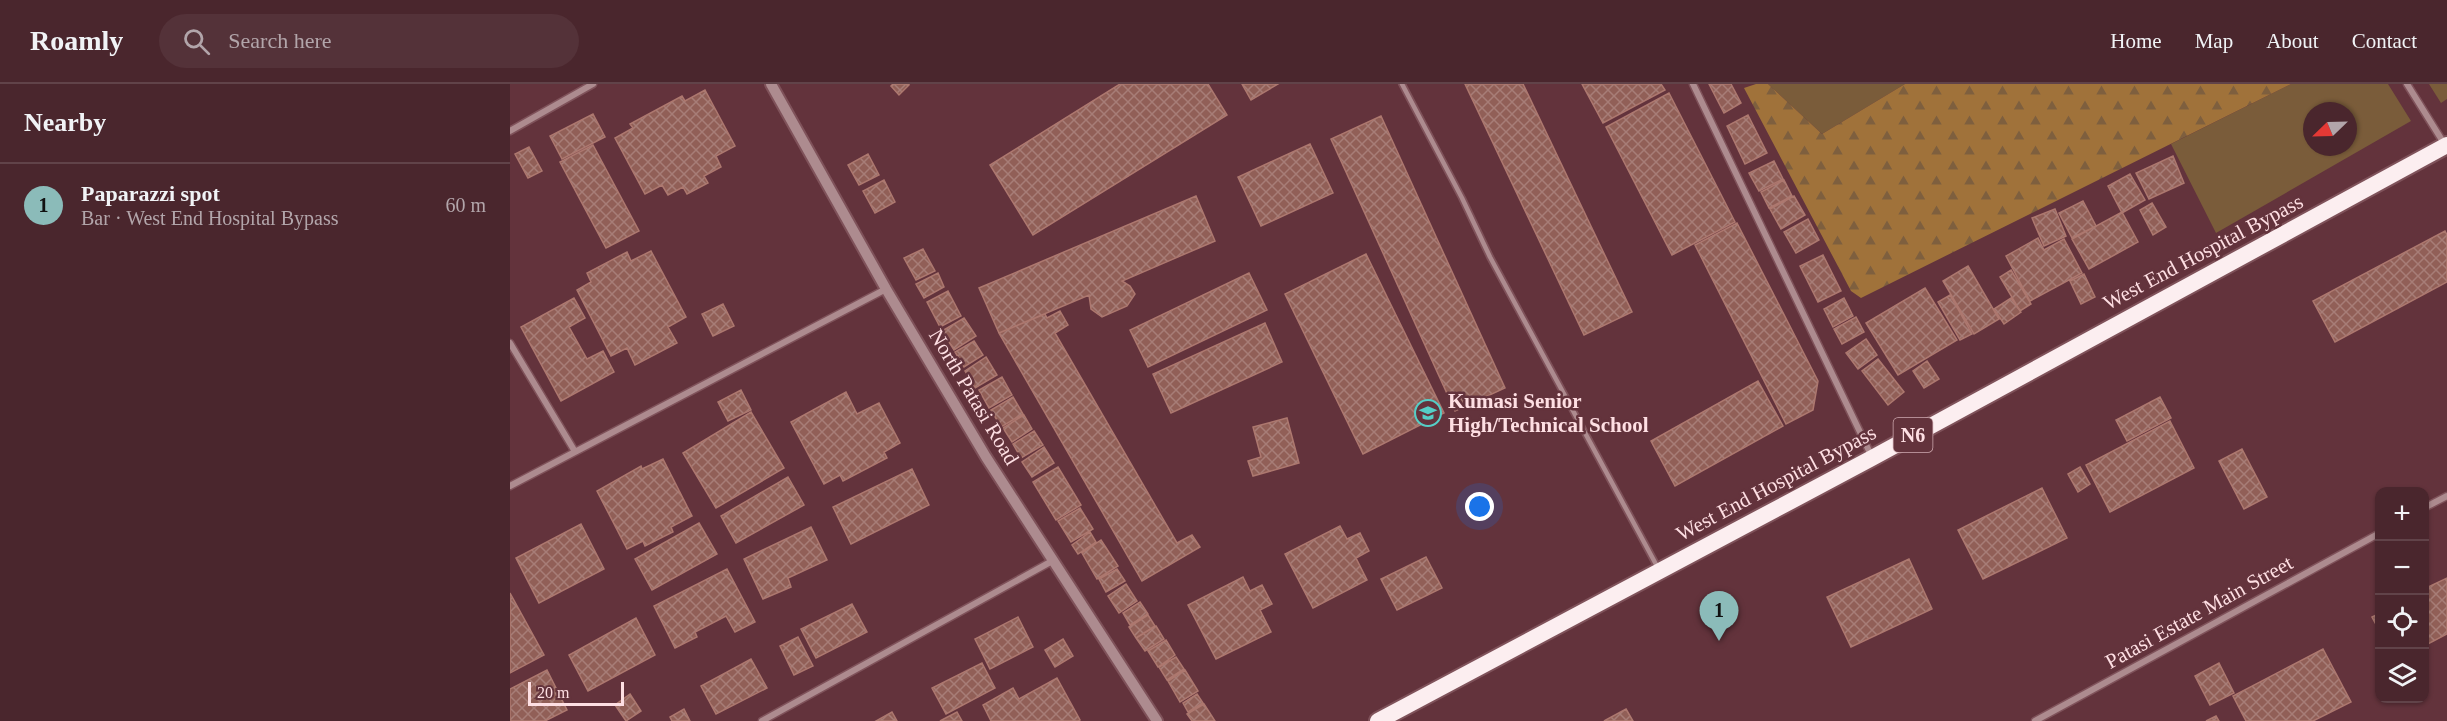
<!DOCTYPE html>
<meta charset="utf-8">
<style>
:root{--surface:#4a262d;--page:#543239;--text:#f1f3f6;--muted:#b2a5aa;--line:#614349;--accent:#8bbbb9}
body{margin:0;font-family:"Times New Roman",serif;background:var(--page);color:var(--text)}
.controls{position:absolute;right:18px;bottom:18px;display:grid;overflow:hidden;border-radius:12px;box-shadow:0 2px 4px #0004}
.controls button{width:54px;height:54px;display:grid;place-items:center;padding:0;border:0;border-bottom:2px solid var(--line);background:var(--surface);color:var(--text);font:30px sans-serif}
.compass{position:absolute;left:1793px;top:18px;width:54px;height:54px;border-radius:50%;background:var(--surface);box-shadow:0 2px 4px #0004;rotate:247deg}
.scale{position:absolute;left:18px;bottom:15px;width:96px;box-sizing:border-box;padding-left:6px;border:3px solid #fedfe3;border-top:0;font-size:16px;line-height:21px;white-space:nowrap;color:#fedfe3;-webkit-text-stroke:4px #63333c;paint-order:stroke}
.you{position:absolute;left:970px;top:423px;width:21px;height:21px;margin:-15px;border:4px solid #fff;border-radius:50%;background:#1a73e8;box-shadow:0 0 0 9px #1a73e833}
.badge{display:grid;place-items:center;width:39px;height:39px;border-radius:50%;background:var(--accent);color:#111;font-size:20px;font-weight:700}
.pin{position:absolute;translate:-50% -50px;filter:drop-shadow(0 2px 3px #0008)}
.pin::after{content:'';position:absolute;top:32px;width:21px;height:18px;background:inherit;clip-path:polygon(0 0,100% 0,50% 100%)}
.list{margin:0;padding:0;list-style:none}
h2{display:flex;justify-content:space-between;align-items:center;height:78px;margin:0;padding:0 24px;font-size:26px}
h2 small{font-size:20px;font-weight:400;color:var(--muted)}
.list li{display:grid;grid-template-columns:39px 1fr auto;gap:18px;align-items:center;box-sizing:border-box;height:84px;padding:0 24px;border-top:2px solid var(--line)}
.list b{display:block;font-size:22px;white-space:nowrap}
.list p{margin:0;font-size:20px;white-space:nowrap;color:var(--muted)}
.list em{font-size:20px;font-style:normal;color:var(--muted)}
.icon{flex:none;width:33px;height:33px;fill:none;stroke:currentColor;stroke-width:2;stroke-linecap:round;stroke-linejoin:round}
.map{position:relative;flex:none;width:1937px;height:637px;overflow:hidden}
header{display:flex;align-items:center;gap:36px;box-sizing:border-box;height:84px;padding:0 30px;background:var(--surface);border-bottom:2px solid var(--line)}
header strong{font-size:28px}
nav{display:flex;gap:33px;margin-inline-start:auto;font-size:21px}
.search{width:420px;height:54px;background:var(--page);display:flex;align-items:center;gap:15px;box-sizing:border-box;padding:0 21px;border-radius:33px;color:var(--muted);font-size:22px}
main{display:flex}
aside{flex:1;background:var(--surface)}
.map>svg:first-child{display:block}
.green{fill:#7a5c3a;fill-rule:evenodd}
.forest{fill:url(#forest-firs)}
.building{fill:url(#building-cross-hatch);stroke:#ad786f;stroke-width:1.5}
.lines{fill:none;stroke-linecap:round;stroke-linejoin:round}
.service-casing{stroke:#7f525a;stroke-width:8}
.minor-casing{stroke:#7f525a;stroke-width:9}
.tertiary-casing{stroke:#7f525a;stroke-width:14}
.trunk-casing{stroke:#7f525a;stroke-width:20}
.service{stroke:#ad8b8f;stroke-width:4.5}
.minor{stroke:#ad8b8f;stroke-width:6}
.tertiary{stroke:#ad8b8f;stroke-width:10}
.trunk{stroke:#fceef0;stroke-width:16}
.labels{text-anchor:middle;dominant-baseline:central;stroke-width:5;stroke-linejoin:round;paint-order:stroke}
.shield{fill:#63333c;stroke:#d0abb1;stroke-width:1.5}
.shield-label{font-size:20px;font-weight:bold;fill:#fedfe3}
.street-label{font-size:21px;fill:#fedfe3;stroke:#63333c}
.poi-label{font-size:21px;font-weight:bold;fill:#fedfe3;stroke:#63333c;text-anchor:start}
</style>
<header>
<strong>Roamly</strong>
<div class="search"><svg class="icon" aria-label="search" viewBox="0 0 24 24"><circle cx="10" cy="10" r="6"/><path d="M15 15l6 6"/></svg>Search here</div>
<nav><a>Home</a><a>Map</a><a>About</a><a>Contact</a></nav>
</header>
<main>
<aside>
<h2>Nearby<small></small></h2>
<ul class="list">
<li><span class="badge">1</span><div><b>Paparazzi spot</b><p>Bar · West End Hospital Bypass</p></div><em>60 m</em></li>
</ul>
</aside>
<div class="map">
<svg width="1937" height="637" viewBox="0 0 1937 637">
<defs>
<pattern id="forest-firs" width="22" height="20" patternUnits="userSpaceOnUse" patternTransform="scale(1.5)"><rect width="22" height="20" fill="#a0723a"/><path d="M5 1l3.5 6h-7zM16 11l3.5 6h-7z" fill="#7e5f3e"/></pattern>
<pattern id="building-cross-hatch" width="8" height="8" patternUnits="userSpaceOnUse" patternTransform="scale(1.5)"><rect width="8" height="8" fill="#915f57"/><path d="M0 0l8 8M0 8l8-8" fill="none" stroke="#a77d77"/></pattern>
</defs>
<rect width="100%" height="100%" fill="#63333c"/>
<path class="green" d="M 1258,0 L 1395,0 L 1312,50 Z
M 1781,0 L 1878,0 L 1901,37 L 1706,149 L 1661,60 ZM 1802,27 L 1838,27 L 1838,63 L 1802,63 Z
M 1919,0 L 1937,0 L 1937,15 L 1931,19 Z"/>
<path class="forest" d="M 1246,0 L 1258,0 L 1312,50 L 1395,0 L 1781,0 L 1351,214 L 1341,207 L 1234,4 Z"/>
<path class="building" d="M 383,0 L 399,0 L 399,1 L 389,11 L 381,2 Z
M 610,0 L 698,0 L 717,31 L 523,151 L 480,81 Z
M 732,0 L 768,0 L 741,16 Z
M 955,0 L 1013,0 L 1122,228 L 1074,251 Z
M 1072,0 L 1151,0 L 1155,6 L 1093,39 Z
M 1199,0 L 1221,0 L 1231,19 L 1214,29 Z
M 195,6 L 225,62 L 206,72 L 211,83 L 194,92 L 198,99 L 177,110 L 173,103 L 158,111 L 152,101 L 135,110 L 105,54 L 123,44 L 120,40 L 172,12 L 175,17 Z
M 1159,9 L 1225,138 L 1162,171 L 1096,43 Z
M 83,30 L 95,53 L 52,75 L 40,52 Z
M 1238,31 L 1257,69 L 1235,80 L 1217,42 Z
M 871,32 L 995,304 L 945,327 L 821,55 Z
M 800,60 L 823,109 L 751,142 L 728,93 Z
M 83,61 L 129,147 L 96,164 L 50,78 Z
M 19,63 L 32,87 L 18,94 L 5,70 Z
M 358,70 L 369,91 L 349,101 L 338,81 Z
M 1663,72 L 1674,99 L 1639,115 L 1626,89 Z
M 1264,77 L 1273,95 L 1249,107 L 1239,89 Z
M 1620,90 L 1635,116 L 1612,129 L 1598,102 Z
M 374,96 L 385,118 L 365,129 L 353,107 Z
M 1274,96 L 1282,112 L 1259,124 L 1251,108 Z
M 686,112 L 705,157 L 612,197 L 620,202 L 625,210 L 617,222 L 592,233 L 581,225 L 579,211 L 489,249 L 469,204 Z
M 1284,112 L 1295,131 L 1271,145 L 1260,125 Z
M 1573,117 L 1586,142 L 1562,154 L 1549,129 Z
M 1642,119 L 1656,143 L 1643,151 L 1630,126 Z
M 1545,125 L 1556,152 L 1534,162 L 1522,134 Z
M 1612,128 L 1628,158 L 1579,185 L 1562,155 Z
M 1298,135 L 1309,156 L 1286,169 L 1274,148 Z
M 1227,139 L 1308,297 L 1303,326 L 1276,340 L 1185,161 Z
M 1935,147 L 1937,151 L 1937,198 L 1825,258 L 1803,217 Z
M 1528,154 L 1534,166 L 1554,155 L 1572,189 L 1520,217 L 1496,172 Z
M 413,165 L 425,187 L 406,196 L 394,174 Z
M 141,167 L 176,233 L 158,243 L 167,259 L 125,281 L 117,264 L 101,272 L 67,206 L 81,198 L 77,189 L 117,168 L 121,177 Z
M 856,170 L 934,329 L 853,370 L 775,210 Z
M 1313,171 L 1331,207 L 1308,218 L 1290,182 Z
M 1458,182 L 1489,235 L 1464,250 L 1433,197 Z
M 1501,186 L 1521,220 L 1510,227 L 1490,193 Z
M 428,189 L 434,203 L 414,214 L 406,200 Z
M 739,189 L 757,226 L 638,283 L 620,246 Z
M 1574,190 L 1585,213 L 1571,220 L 1560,197 Z
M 1415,204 L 1447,256 L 1388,291 L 1356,239 Z
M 438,207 L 451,232 L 430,243 L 417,218 Z
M 1440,211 L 1462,250 L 1450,256 L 1428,218 Z
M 64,214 L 75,234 L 59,243 L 77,275 L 93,267 L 104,288 L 51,317 L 11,243 Z
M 1334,214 L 1343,232 L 1323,243 L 1314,225 Z
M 1501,214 L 1511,228 L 1494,240 L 1484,225 Z
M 213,220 L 224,242 L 203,252 L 192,230 Z
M 550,227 L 558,241 L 545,249 L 667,459 L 682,451 L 690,463 L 632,497 L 489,249 L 535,230 L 537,234 Z
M 1346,233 L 1354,248 L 1332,260 L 1324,245 Z
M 454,234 L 466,252 L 444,266 L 432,247 Z
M 755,239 L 772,278 L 661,329 L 643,290 Z
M 1356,255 L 1367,271 L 1348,285 L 1336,269 Z
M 464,257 L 473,271 L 454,283 L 445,268 Z
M 476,273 L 487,291 L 465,304 L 455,287 Z
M 1368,275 L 1394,308 L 1378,321 L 1352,287 Z
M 1417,277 L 1429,295 L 1414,304 L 1403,287 Z
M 492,293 L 502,311 L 479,324 L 469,306 Z
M 1248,297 L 1273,342 L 1165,402 L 1141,357 Z
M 231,306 L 241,326 L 218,337 L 208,318 Z
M 336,308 L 347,330 L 369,319 L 390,359 L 374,368 L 377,374 L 333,397 L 330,391 L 314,400 L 281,338 Z
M 503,313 L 513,330 L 491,343 L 481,326 Z
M 1650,313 L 1661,334 L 1617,357 L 1606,336 Z
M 241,328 L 274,384 L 206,424 L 173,369 Z
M 514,331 L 522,345 L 502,358 L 493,344 Z
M 777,334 L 789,379 L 743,392 L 738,377 L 751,373 L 743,343 Z
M 1660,337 L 1684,384 L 1600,428 L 1576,381 Z
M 524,347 L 533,361 L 511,374 L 503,360 Z
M 534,363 L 544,379 L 522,393 L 512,378 Z
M 1732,365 L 1757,413 L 1734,425 L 1709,377 Z
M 153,375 L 182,432 L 161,443 L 163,448 L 135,462 L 133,457 L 117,465 L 87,407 L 131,382 L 132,385 Z
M 548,383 L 571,421 L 546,436 L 523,398 Z
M 1570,383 L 1580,400 L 1568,408 L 1558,390 Z
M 402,385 L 419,421 L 341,460 L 323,423 Z
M 278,393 L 294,421 L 226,459 L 211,432 Z
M 1532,404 L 1557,454 L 1473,495 L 1448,446 Z
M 570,424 L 583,445 L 561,458 L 548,437 Z
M 189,439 L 207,470 L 142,506 L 125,475 Z
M 71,440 L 94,485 L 29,519 L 6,474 Z
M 830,442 L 837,455 L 850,449 L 859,467 L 846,474 L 857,496 L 803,524 L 775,470 Z
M 301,443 L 317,476 L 278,494 L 281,503 L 253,515 L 234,475 Z
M 580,448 L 586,458 L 568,470 L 562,461 Z
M 591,456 L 608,482 L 587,495 L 572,469 Z
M 916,473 L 932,504 L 887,526 L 871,495 Z
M 1399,475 L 1422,525 L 1341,563 L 1317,513 Z
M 217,485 L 245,538 L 225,548 L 216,532 L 185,548 L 187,553 L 165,564 L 144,522 Z
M 607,485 L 615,497 L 596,508 L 589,495 Z
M 733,493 L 740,507 L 752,501 L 762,520 L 750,526 L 761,548 L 706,575 L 678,521 Z
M 1937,494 L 1937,550 L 1914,562 L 1914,505 Z
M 616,500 L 627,517 L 609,529 L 598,512 Z
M 0,509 L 34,571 L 0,589 Z
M 630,518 L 638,530 L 620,541 L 613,529 Z
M 342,520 L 357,548 L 306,574 L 291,545 Z
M 1870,529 L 1870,548 L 1862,533 Z
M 638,531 L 645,542 L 626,554 L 619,543 Z
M 508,533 L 523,563 L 480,585 L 465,555 Z
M 126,534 L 145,571 L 78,607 L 59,571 Z
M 646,542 L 654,555 L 635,567 L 626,554 Z
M 288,553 L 303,582 L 284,591 L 270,562 Z
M 553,555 L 563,572 L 545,583 L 535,566 Z
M 656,556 L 665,571 L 648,583 L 638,567 Z
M 1813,565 L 1841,618 L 1803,637 L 1736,637 L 1723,612 Z
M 666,573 L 674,585 L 657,596 L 649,583 Z
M 241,575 L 257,604 L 206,630 L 191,602 Z
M 472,579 L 485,604 L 436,630 L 422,604 Z
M 1709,579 L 1724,609 L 1700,621 L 1685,592 Z
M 37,586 L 57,626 L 35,637 L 0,637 L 0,605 Z
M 675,586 L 688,607 L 670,618 L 658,597 Z
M 547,594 L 570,636 L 568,637 L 481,637 L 473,621 L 503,604 L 509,615 Z
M 120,610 L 131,627 L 116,637 L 105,621 Z
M 687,610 L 693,619 L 678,628 L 673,619 Z
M 694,620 L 705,637 L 682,637 L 677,630 Z
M 174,625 L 180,637 L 162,637 L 160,633 Z
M 1116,625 L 1123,637 L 1094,637 Z
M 382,628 L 387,637 L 366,637 Z
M 447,628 L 452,637 L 430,637 Z
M 1706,632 L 1709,637 L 1696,637 Z"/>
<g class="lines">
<defs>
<path id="service" d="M 892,0 L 952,114 L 980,173 L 1148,484"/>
<path id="minor" d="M 1183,0 L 1362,373
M 1897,0 L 1935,61
M 0,47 L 83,0
M 0,259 L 64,366
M 0,402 L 376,205
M 1914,424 L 1937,412
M 252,637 L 544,476
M 1525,637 L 1870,449"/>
<path id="tertiary" d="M 261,0 L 376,205 L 476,373 L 647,637"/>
<path id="trunk" d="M 868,637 L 1362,374 L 1937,61"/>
</defs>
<use href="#service" class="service-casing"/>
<use href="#minor" class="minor-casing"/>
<use href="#tertiary" class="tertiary-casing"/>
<use href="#trunk" class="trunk-casing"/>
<use href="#service" class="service"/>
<use href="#minor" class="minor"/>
<use href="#tertiary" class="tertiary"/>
<use href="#trunk" class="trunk"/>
</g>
<defs>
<symbol id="school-ring" viewBox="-11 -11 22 22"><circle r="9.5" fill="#63333c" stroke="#55cec6" stroke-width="1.5"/><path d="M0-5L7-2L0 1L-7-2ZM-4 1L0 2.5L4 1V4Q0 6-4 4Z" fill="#55cec6"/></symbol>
</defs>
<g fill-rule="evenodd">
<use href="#school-ring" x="903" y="314" width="30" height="30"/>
</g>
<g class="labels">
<rect class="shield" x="1383.5" y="334" width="39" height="34" rx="4.5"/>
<g class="shield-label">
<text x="1403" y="351">N6</text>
</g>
<g class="street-label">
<text transform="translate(1693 168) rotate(-28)">West End Hospital Bypass</text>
<text transform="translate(464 313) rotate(59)">North Patasi Road</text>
<text transform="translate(1266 399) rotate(-28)">West End Hospital Bypass</text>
<text transform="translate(1689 528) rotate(-29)">Patasi Estate Main Street</text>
</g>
<g class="poi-label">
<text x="938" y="317">Kumasi Senior<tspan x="938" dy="24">High/Technical School</tspan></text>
</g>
</g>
</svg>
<div class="controls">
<button>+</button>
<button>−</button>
<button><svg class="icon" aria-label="locate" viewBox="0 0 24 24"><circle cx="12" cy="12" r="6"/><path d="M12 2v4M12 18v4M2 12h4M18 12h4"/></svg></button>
<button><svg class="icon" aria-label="layers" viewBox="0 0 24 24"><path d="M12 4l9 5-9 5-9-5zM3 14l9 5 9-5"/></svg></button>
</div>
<svg class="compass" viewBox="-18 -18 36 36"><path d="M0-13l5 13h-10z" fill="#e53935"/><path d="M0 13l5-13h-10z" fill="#b2a5aa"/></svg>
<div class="scale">20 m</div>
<div class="you"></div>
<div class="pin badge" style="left:1209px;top:557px">1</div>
</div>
</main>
